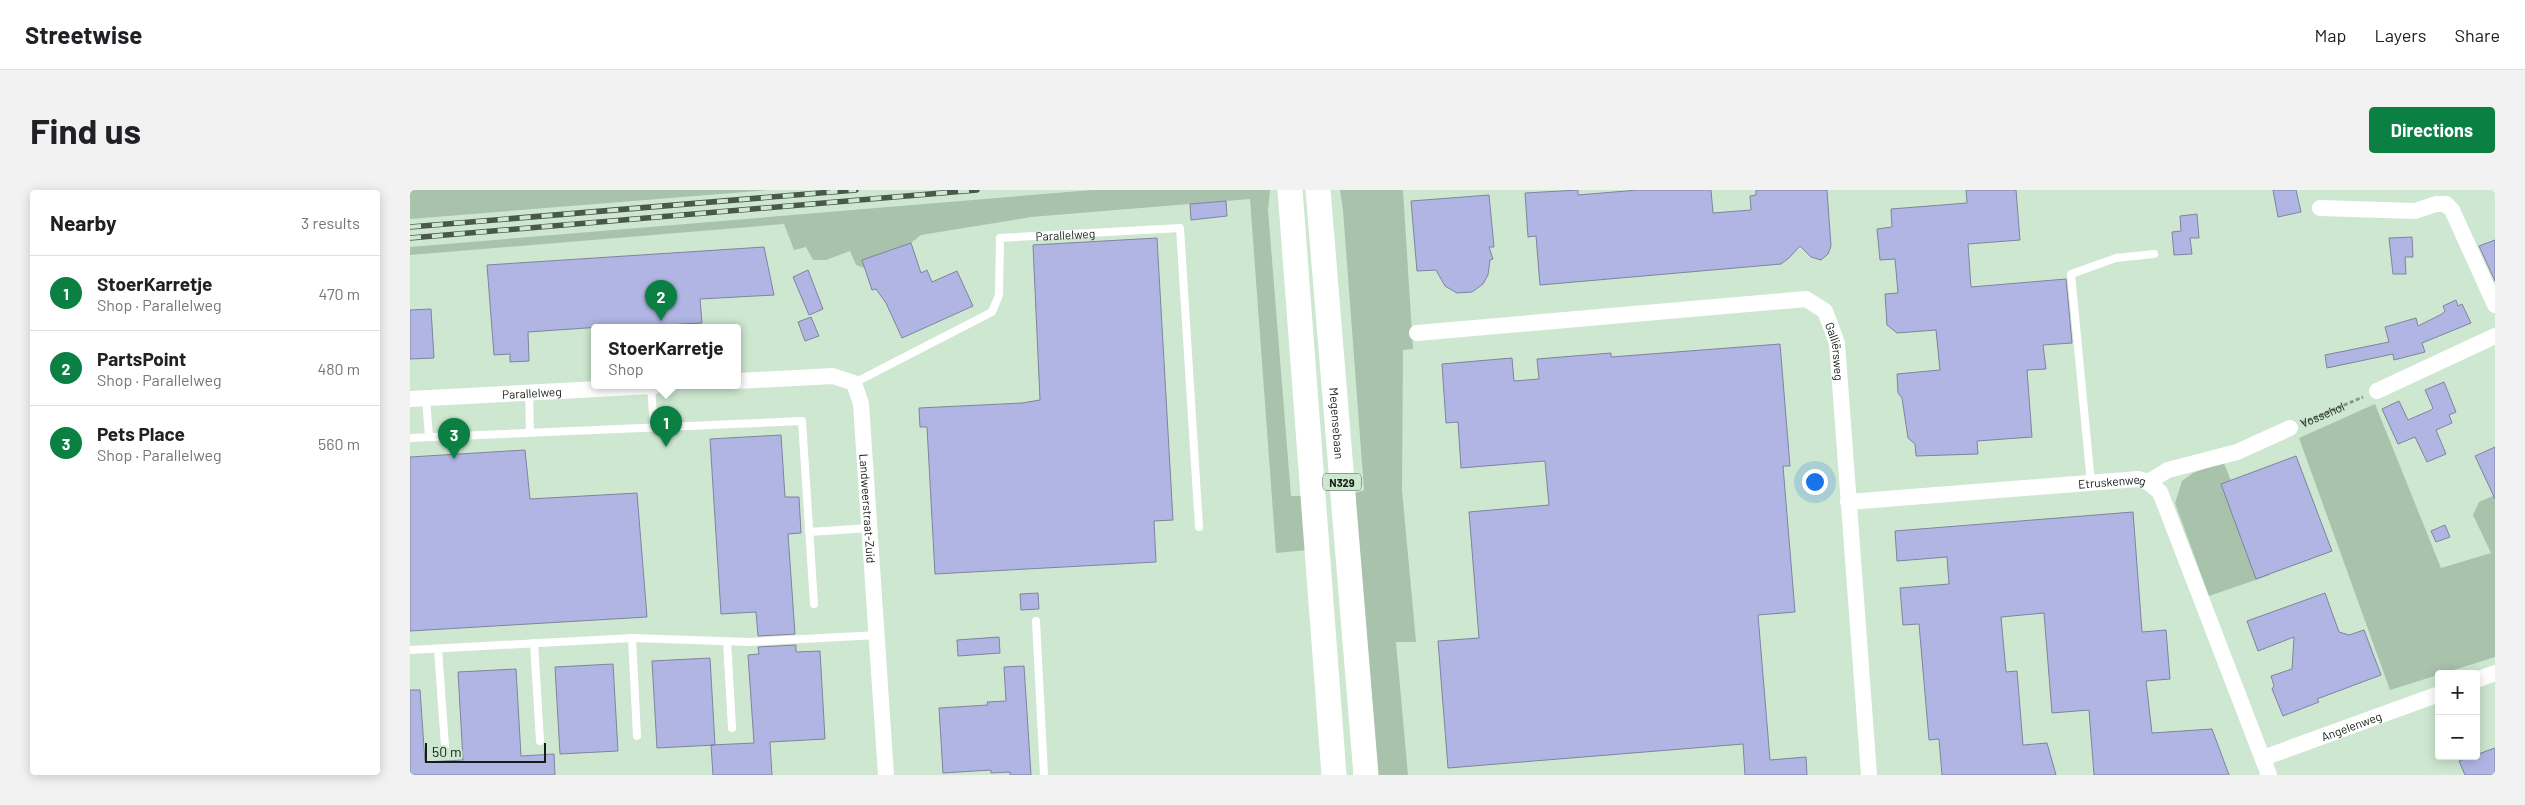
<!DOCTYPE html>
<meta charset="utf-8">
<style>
:root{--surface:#fff;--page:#f2f2f2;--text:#202124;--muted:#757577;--line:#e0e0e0;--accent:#0b8043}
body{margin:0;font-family:Barlow,sans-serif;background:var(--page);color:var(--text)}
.controls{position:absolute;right:15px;bottom:15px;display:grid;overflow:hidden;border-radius:5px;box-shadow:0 2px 12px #0003}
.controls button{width:45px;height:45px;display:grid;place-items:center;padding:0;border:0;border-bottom:1px solid var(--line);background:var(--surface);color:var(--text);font:25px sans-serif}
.scale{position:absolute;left:15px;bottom:12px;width:121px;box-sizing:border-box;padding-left:5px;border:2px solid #151e16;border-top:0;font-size:14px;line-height:18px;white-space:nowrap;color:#151e16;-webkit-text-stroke:4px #cee7d0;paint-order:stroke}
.you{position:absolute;left:1404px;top:291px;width:18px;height:18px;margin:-12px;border:4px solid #fff;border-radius:50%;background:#1a73e8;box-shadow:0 0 0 8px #1a73e833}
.badge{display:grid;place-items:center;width:32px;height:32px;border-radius:50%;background:var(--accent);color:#fff;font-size:16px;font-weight:700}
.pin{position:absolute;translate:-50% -41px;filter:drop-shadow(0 1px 2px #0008)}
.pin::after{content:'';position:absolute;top:26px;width:18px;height:15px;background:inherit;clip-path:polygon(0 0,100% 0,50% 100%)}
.popup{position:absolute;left:181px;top:134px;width:150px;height:65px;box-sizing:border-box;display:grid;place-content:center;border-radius:5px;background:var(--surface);filter:drop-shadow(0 1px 4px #0005);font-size:16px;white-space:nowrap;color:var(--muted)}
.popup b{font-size:19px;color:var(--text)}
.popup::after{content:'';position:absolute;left:50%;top:100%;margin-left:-10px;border:10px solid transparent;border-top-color:var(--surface)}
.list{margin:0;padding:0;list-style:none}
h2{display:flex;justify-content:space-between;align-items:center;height:65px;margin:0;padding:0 20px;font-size:21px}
h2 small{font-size:16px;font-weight:400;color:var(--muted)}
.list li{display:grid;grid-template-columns:32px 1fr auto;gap:15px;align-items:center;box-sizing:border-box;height:75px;padding:0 20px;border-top:1px solid var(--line)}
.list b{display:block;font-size:19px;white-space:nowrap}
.list p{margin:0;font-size:16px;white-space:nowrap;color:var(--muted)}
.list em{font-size:16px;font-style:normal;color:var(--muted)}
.map{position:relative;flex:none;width:2085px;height:585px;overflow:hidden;border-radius:5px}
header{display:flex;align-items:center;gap:30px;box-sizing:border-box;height:70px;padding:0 25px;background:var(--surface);border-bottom:1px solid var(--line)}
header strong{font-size:24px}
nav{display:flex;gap:28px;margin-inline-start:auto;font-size:18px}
.intro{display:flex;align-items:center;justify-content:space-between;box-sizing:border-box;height:120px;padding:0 30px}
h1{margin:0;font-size:35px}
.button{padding:12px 22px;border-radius:5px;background:var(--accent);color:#fff;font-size:18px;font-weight:700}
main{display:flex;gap:30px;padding:0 30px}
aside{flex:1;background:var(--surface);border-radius:5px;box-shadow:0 2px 12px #0003}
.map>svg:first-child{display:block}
.green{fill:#a9c2ac}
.building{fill:#b1b5e3;stroke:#80839e}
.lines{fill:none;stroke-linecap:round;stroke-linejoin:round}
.path{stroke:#879a89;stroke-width:3;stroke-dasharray:4 2.5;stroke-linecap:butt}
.lane{stroke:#fff;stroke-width:8}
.street{stroke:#fff;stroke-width:16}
.primary{stroke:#fff;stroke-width:25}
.rail-casing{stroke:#4a574b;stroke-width:5.5}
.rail{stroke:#cee7d0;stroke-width:4;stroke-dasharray:11;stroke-linecap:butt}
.labels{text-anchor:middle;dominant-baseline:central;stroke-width:4;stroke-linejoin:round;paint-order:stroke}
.shield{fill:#cee7d0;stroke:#4c5a4e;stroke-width:1}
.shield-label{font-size:11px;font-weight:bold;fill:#151e16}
.street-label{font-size:12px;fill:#151e16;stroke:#cee7d0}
</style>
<header>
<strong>Streetwise</strong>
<nav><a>Map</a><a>Layers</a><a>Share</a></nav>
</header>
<div class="intro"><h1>Find us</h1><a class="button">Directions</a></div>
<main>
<aside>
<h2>Nearby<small>3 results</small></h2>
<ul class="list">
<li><span class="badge">1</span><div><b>StoerKarretje</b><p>Shop · Parallelweg</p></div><em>470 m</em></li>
<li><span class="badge">2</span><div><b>PartsPoint</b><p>Shop · Parallelweg</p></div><em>480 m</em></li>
<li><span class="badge">3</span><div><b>Pets Place</b><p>Shop · Parallelweg</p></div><em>560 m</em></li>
</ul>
</aside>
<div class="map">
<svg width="2085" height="585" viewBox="0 0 2085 585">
<rect width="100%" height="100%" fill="#cee7d0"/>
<path class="green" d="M 0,0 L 359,0 L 0,29 Z
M 682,0 L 860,0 L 858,20 L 881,306 L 891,306 L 899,360 L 866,363 L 840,9 L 621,27 L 511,45 L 501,53 L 454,78 L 446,75 L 440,61 L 416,70 L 403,70 L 396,57 L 384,60 L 374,34 L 0,65 L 0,57 Z
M 930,0 L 993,0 L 1003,159 L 993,160 L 992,300 L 1006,452 L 986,452 L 998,585 L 962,585 L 945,303 L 954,300 L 933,20 Z
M 1965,214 L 2031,378 L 2081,363 L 2063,325 L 2069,312 L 2085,305 L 2085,467 L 1980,500 L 1889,248 Z
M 1813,271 L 1860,385 L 1799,406 L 1765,313 L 1772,291 L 1783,283 Z"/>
<path class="building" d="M 1168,0 L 1168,5 L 1228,0 L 1301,0 L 1303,23 L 1341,20 L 1340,6 L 1346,5 L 1346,0 L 1417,0 L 1421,56 L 1418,64 L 1411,70 L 1401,67 L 1390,56 L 1379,68 L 1371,74 L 1130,95 L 1126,46 L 1118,47 L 1115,3 Z
M 1556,0 L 1606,0 L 1610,50 L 1558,54 L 1561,97 L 1656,89 L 1662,153 L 1633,155 L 1636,179 L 1617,180 L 1622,247 L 1567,251 L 1568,264 L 1506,266 L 1505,254 L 1498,248 L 1492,208 L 1488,203 L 1487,184 L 1530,180 L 1526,140 L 1487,143 L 1477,135 L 1475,104 L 1488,103 L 1485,69 L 1470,70 L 1467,39 L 1482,37 L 1481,19 L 1557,13 Z
M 1863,0 L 1886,0 L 1891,22 L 1868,27 Z
M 1079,5 L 1084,57 L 1079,57 L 1083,69 L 1080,70 L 1078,85 L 1073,94 L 1062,102 L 1047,103 L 1035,96 L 1026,80 L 1007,81 L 1001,11 Z
M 816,11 L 817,26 L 781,30 L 780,14 Z
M 1787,24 L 1789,48 L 1780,48 L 1782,64 L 1764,65 L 1762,42 L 1771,41 L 1770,26 Z
M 2002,47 L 2003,67 L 1995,67 L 1996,84 L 1983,84 L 1979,48 Z
M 747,48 L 763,330 L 744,331 L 746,372 L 525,384 L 517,237 L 510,237 L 509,218 L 612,213 L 630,210 L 623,55 Z
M 2085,50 L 2085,91 L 2069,56 Z
M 501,53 L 511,83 L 517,80 L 522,92 L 547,81 L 563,116 L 492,148 L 476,113 L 466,99 L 462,100 L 452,70 Z
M 354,57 L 364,105 L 290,109 L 292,133 L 220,137 L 220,135 L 118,142 L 119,171 L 100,172 L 100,164 L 84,165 L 77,75 Z
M 398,80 L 413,119 L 399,125 L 383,87 Z
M 2046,110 L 2048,116 L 2052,114 L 2061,133 L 2012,153 L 2015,162 L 1984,170 L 1983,164 L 1917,178 L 1915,165 L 1979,152 L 1975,137 L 2006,128 L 2008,136 L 2032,124 L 2035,121 L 2033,116 Z
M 21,119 L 24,168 L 0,169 L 0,120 Z
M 401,127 L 409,146 L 395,151 L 388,132 Z
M 1370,154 L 1380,276 L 1373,276 L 1385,422 L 1348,425 L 1360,570 L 1396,567 L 1397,585 L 1335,585 L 1333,554 L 1038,578 L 1028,451 L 1069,448 L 1059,322 L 1139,315 L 1135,271 L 1051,278 L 1048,232 L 1036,233 L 1032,174 L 1102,168 L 1104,191 L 1129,189 L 1127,169 L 1201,163 L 1201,167 Z
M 2034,192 L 2046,222 L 2039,225 L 2042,233 L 2026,240 L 2036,264 L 2017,272 L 2005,247 L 1988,254 L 1972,219 L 1989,211 L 1998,230 L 2021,220 L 2023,218 L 2015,200 Z
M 371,245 L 375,307 L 389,307 L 391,343 L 378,344 L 385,444 L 348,446 L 346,422 L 311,424 L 300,249 Z
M 2085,257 L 2085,309 L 2065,266 Z
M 115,260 L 120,309 L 227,303 L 237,427 L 0,441 L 0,267 Z
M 1886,266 L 1922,361 L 1846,389 L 1811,294 Z
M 1723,322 L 1732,442 L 1756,440 L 1760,489 L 1736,491 L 1742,543 L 1802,539 L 1819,585 L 1684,585 L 1679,520 L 1642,523 L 1634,423 L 1591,427 L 1596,482 L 1607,481 L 1613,555 L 1637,553 L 1646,585 L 1532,585 L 1529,549 L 1519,550 L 1509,434 L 1493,435 L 1490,398 L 1539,394 L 1537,367 L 1487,371 L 1485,341 Z
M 2035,335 L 2040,347 L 2026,352 L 2021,341 Z
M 628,403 L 629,419 L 611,420 L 610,404 Z
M 1915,403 L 1929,442 L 1939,445 L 1954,440 L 1971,485 L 1907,509 L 1909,512 L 1873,526 L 1862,499 L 1864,496 L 1861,486 L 1882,479 L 1884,447 L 1848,461 L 1837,431 Z
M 589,447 L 590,463 L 548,466 L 547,450 Z
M 386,455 L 386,462 L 410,461 L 415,549 L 360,552 L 362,585 L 303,585 L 301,555 L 344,553 L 338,465 L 349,464 L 348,457 Z
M 300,468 L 305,555 L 247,558 L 242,471 Z
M 203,474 L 208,561 L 150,564 L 145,477 Z
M 614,476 L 621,585 L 600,585 L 600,582 L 581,583 L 581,580 L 533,583 L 529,518 L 578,515 L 577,512 L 596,511 L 594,477 Z
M 106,479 L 111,566 L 144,564 L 145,585 L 0,585 L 0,500 L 10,500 L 15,572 L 53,570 L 48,482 Z
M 2085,558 L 2085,585 L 2055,585 L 2049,571 Z"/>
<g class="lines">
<path class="path" id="s1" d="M 1892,233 L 1953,207"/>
<g class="lane">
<path id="s2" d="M 444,193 L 582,122 L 589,105 L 590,48 L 770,38 L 789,337"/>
<path d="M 241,196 L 244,237"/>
<path d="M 119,202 L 120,242"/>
<path d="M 16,208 L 19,247"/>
<path d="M 0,248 L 392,231 L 404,414"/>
<path d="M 1681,293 L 1661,84 L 1706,68 L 1744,64"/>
<path d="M 399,342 L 460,338"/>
<path d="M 626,431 L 634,585"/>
<path d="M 222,448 L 227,546"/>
<path d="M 317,451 L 322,538"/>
<path d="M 124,453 L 130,551"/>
<path d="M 28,459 L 35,556"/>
<path d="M 0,460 L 222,448 L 339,452 L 468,445"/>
</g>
<g class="street">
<path d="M 1910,18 L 2005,21 L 2026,14 L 2036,14 L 2042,20 L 2085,115"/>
<path id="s3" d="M 1007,143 L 1396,109 L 1415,121 L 1427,153 L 1459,585"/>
<path id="s4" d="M 327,191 L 423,186 L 444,193 L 451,214 L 476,585"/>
<path d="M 1967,201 L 2085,146"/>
<path id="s5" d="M 0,209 L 244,196"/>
<path d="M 1738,292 L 1758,280 L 1827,262 L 1880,238"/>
<path id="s6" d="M 1438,312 L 1728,289 L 1738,292 L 1750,302 L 1859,585"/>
<path d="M 2066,490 L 2085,483"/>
<path id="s7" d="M 1853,568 L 2029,504"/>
</g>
<g class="primary">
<path d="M 880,0 L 924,585"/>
<path id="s8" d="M 908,0 L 956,585"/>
</g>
<defs>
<path id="rail" d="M 0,37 L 446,0
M 0,48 L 567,0"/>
</defs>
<use href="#rail" class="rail-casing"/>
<use href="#rail" class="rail"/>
</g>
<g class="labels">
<rect class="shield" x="913" y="283.5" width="38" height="17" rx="4"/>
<g class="shield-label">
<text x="932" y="292">N329</text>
</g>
<g class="street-label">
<text stroke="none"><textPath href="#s2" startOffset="296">Parallelweg</textPath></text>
<text stroke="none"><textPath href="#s3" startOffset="455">Galliërsweg</textPath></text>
<text stroke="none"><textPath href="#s5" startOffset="122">Parallelweg</textPath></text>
<text stroke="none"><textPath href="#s1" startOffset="22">Vossehol</textPath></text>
<text stroke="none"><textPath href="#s8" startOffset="234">Megensebaan</textPath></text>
<text stroke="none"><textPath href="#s6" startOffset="265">Etruskenweg</textPath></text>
<text stroke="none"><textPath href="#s4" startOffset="245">Landweerstraat-Zuid</textPath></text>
<text stroke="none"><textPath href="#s7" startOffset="94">Angelenweg</textPath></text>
</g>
</g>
</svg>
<div class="controls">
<button>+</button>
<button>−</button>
</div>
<div class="scale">50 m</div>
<div class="you"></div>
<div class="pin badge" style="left:256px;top:257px">1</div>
<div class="popup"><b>StoerKarretje</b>Shop</div>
<div class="pin badge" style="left:251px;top:131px">2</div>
<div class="pin badge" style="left:44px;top:269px">3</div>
</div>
</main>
